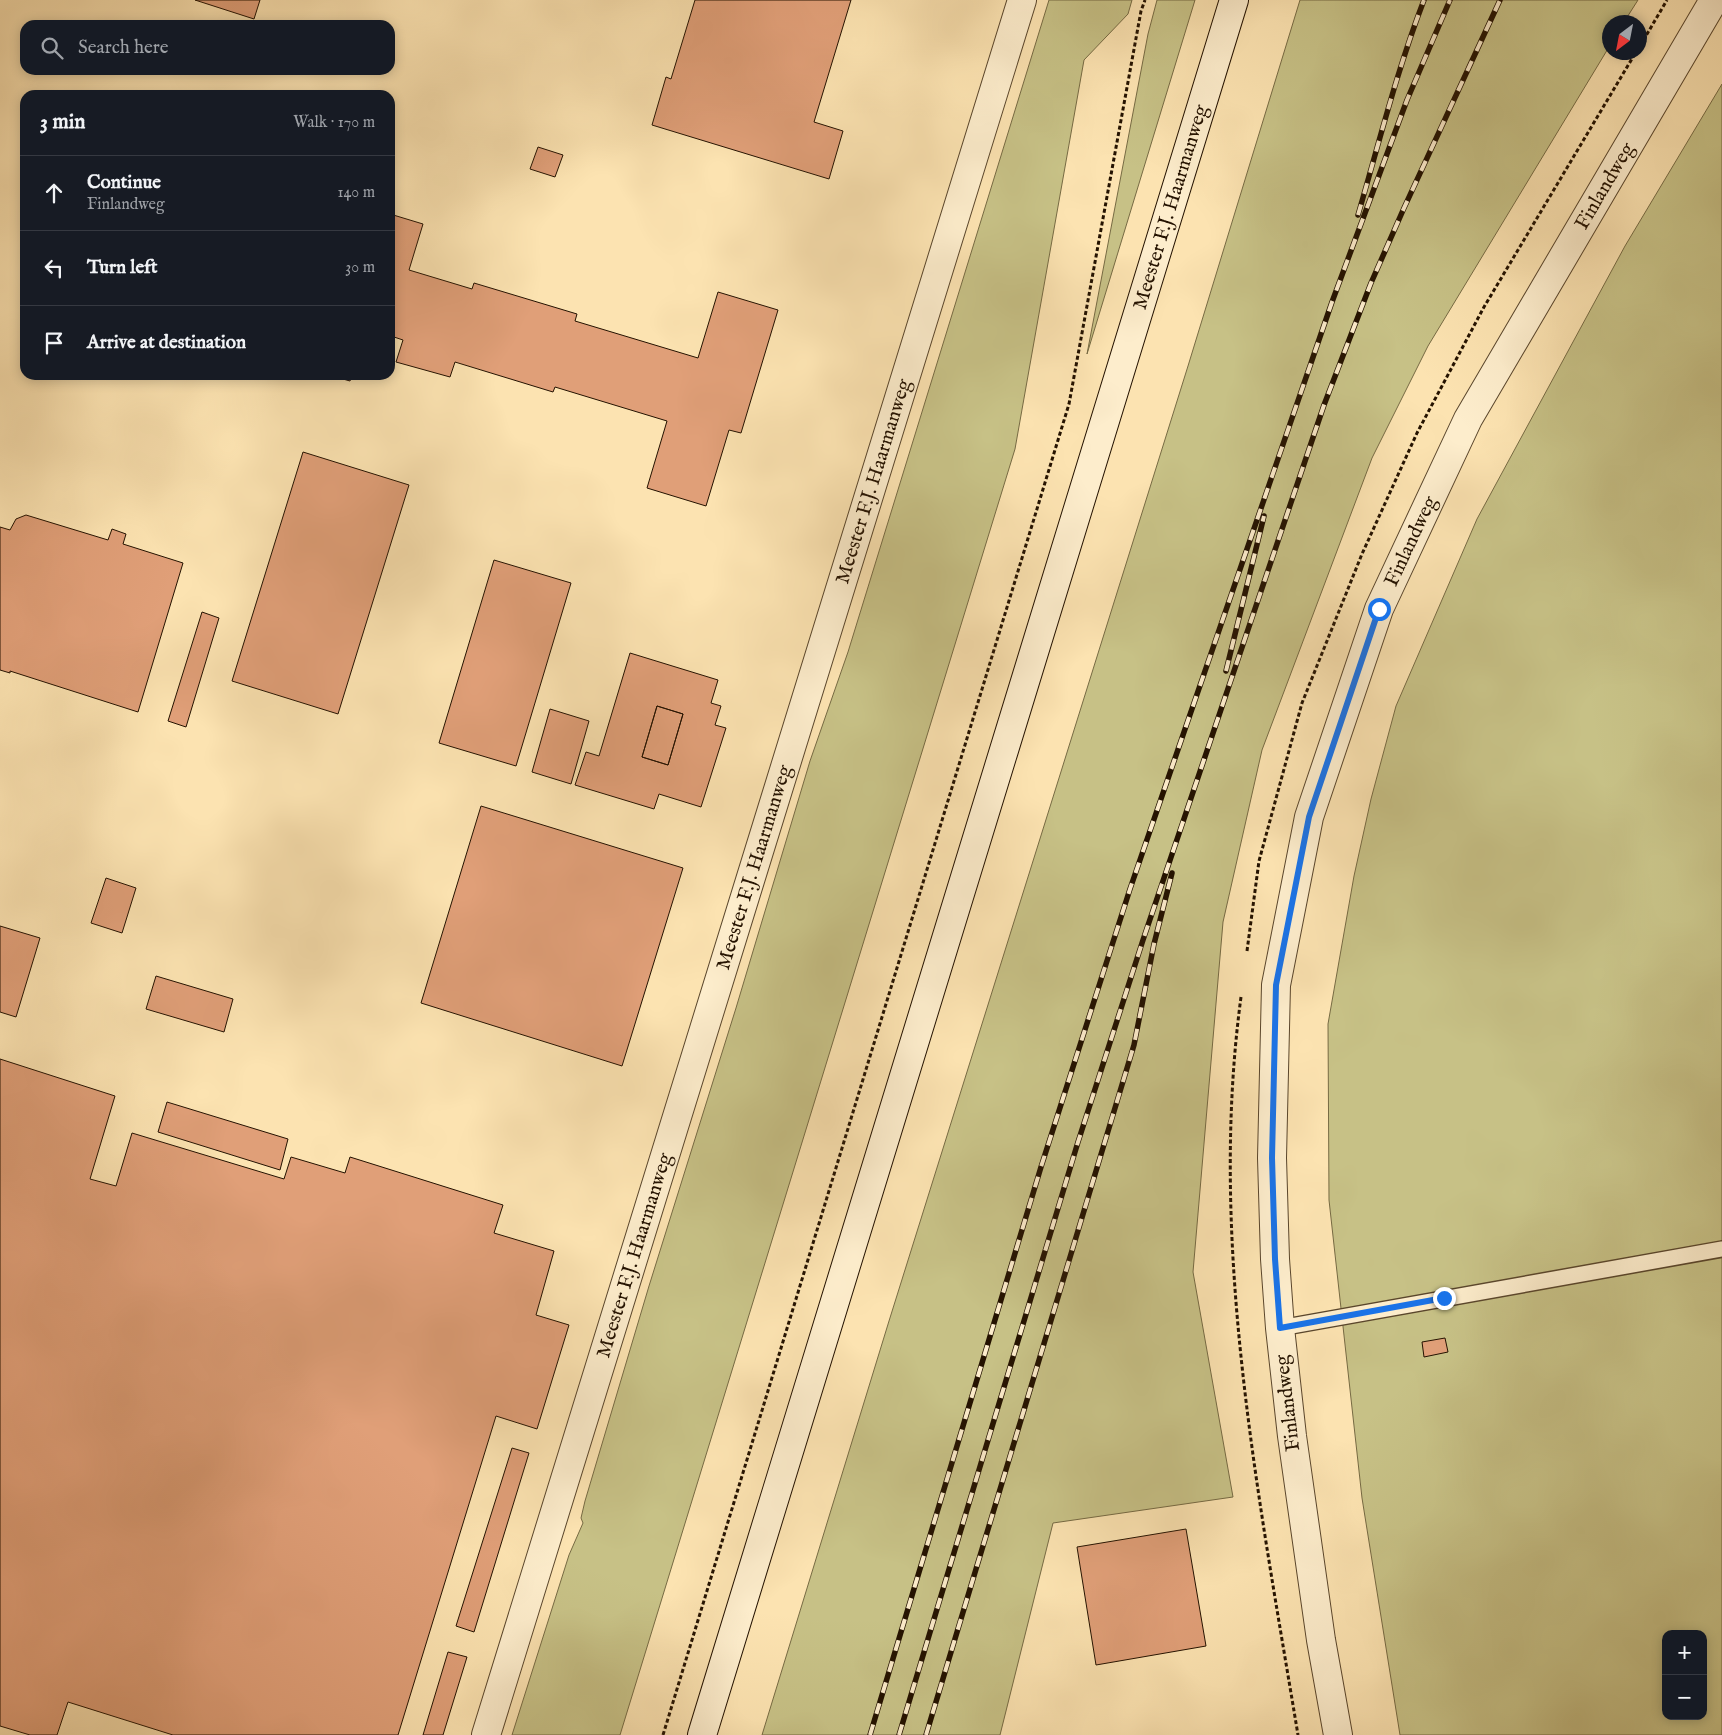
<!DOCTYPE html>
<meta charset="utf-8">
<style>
:root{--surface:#171b24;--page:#20242c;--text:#f1f3f6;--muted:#9ea1a6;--line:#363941}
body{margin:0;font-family:"IM FELL English",serif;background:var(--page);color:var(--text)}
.controls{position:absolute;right:15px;bottom:15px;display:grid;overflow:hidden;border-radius:10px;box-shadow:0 2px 12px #0003}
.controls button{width:45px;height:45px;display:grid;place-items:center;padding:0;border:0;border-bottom:1px solid var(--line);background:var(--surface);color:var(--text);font:25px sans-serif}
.compass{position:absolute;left:1602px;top:15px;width:45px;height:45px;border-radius:50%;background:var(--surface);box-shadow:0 2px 12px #0003;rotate:212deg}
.stop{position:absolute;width:15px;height:15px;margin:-11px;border:4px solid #1a73e8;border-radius:50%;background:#fff}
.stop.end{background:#1a73e8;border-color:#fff;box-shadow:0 1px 5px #0008}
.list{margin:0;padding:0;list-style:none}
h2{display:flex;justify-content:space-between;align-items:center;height:65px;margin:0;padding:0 20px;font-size:21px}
h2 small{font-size:16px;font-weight:400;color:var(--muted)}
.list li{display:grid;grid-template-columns:32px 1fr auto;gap:15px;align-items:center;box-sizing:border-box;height:75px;padding:0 20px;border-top:1px solid var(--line)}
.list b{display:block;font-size:19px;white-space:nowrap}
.list p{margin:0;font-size:16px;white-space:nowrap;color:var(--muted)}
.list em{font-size:16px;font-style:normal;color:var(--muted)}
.icon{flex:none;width:28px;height:28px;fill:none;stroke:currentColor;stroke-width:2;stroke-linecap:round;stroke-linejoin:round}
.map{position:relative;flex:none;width:1722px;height:1735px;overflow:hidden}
.search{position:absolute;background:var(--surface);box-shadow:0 2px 12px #0003;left:20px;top:20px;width:375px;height:55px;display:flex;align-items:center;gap:12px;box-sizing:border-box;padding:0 18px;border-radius:15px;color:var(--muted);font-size:19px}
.panel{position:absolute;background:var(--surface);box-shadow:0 2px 12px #0003;left:20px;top:90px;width:375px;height:290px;border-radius:15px}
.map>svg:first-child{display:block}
.green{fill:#c7c186;stroke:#766a43;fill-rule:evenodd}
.building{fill:#e09f78;stroke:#241200;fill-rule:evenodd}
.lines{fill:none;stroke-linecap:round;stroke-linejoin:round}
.service-casing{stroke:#5a462c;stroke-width:18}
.minor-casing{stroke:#5a462c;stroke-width:30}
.tertiary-casing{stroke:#5a462c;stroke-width:30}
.secondary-casing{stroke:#241200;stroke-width:30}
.path{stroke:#241200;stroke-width:3;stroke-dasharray:4 2.5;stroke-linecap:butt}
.service{stroke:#fdedcc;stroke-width:15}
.minor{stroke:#fdedcc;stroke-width:28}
.tertiary{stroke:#fdedcc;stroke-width:28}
.secondary{stroke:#fdedcc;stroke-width:28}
.rail-casing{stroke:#241200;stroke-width:5.5}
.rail{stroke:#fdedcc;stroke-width:4;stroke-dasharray:11;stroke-linecap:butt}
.route{stroke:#1a73e8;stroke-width:6}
.labels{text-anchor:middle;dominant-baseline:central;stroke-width:4;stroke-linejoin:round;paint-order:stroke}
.street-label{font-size:20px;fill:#241200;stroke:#fdedcc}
</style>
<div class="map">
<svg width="1722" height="1735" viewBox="0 0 1722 1735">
<rect width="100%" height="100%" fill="#fce3b1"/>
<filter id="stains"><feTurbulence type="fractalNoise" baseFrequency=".004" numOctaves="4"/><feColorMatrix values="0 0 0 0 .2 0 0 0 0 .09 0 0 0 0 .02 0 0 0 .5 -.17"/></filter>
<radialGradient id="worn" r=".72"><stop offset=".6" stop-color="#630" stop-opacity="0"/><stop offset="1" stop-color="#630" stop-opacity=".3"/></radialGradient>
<path class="green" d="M 1049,0 L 1132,0 L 1128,14 L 1084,60 L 1015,449 L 620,1735 L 512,1735 L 569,1555 L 583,1523 L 581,1518 L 585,1501 L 649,1286 L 736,1008 L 810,761 L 848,652 Z
M 1157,0 L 1195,0 L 1087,354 L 1148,34 Z
M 1300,0 L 1638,0 L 1624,22 L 1610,22 L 1609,47 L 1428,346 L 1372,458 L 1262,750 L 1223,922 L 1193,1272 L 1233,1497 L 1053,1523 L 1000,1735 L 762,1735 L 889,1321 L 1188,366 Z
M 1722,84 L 1722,1735 L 1400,1735 L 1362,1498 L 1329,1200 L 1328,1024 L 1354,876 L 1371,799 L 1396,706 L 1477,519 L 1625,246 ZM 1666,1634 L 1703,1634 L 1703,1716 L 1666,1716 Z"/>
<path class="building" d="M 195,0 L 260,0 L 254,19 Z
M 695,0 L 851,0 L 814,122 L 843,131 L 829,179 L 652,125 L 666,77 L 671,79 Z
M 538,147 L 563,155 L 555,177 L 530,169 Z
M 390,214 L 423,224 L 409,270 L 472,289 L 474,283 L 577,314 L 575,321 L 698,358 L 718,292 L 778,310 L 741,433 L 729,430 L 706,506 L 647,488 L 667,421 L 555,387 L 553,392 L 455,362 L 450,377 L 396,362 L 403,340 L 391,336 L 390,339 Z
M 329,375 L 352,375 L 350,381 Z
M 303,452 L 409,485 L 338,714 L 232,681 Z
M 26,515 L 108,540 L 112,529 L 126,534 L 123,544 L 183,563 L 138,712 L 10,671 L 10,673 L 0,670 L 0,527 L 10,530 L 16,519 Z
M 494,560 L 571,583 L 516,766 L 439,743 Z
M 202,612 L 219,618 L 186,727 L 168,721 Z
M 630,653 L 718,680 L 711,703 L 721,706 L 715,725 L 726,728 L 701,807 L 659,794 L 654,809 L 575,785 L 586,752 L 599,756 ZM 657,706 L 683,714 L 668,765 L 642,757 Z
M 657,706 L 683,714 L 668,765 L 642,757 Z
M 550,709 L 589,721 L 571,784 L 532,772 Z
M 481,806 L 683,868 L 622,1066 L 421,1003 Z
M 106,878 L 136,888 L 122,933 L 91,923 Z
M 0,926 L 40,938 L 16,1017 L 0,1012 Z
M 156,976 L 233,999 L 224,1032 L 146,1009 Z
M 0,1059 L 115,1096 L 90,1179 L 116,1186 L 132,1133 L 284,1179 L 291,1157 L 345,1173 L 350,1157 L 503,1205 L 494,1233 L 554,1251 L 536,1315 L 569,1325 L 537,1429 L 496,1416 L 398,1735 L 173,1735 L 68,1702 L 57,1735 L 30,1735 L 0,1726 Z
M 167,1102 L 288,1139 L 280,1170 L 158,1132 Z
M 1445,1338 L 1448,1352 L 1424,1357 L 1422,1342 Z
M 512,1448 L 529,1453 L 474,1632 L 456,1626 Z
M 1186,1529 L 1206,1646 L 1096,1665 L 1077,1547 Z
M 448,1652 L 467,1657 L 443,1735 L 423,1735 Z"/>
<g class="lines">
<defs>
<path id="service" d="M 1280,1328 L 1722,1249"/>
<g id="minor">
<path id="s1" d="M 486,1735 L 1022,0"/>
</g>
<g id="tertiary">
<path id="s2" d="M 1338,1735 L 1321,1640 L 1292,1436 L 1280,1328 L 1275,1259 L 1272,1158 L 1276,985 L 1309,817 L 1379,609 L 1468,419 L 1714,0"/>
</g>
<g id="secondary">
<path id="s3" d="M 702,1735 L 1234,0"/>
</g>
</defs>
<use href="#service" class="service-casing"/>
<use href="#minor" class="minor-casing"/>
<use href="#tertiary" class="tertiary-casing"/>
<use href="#secondary" class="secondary-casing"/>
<path class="path" d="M 1640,46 L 1667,0
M 1247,951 L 1259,861 L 1302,703 L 1362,554 L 1417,433 L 1484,307 L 1636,52
M 1241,997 C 1208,1242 1258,1493 1298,1735
M 663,1735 L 1069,404 L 1141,11 L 1145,0"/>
<use href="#service" class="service"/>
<use href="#minor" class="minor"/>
<use href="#tertiary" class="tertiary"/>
<use href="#secondary" class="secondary"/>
<defs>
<path id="rail" d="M 1358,215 C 1379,143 1397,70 1424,0
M 1226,671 L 1264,516
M 870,1735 L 1041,1167 L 1130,889 L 1332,302 L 1407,100 L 1450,0
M 899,1735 L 1078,1142 L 1143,940 L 1324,405 L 1371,283 L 1404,208 L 1500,0
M 926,1735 L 1134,1045 L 1154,944 L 1172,873"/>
</defs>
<use href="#rail" class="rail-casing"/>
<use href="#rail" class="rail"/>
</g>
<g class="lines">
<path class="route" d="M 1379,609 L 1309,817 L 1276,985 L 1272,1158 L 1275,1259 L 1280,1328 L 1444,1298"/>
</g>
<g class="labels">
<g class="street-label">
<text stroke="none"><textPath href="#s2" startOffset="1625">Finlandweg</textPath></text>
<text stroke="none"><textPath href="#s3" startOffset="1598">Meester F.J. Haarmanweg</textPath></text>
<text stroke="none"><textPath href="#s1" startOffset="1312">Meester F.J. Haarmanweg</textPath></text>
<text stroke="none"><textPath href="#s2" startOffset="1220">Finlandweg</textPath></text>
<text stroke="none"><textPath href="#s1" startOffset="908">Meester F.J. Haarmanweg</textPath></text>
<text stroke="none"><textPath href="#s1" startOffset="502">Meester F.J. Haarmanweg</textPath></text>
<text transform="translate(1288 1403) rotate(-97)">Finlandweg</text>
</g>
</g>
<rect width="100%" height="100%" filter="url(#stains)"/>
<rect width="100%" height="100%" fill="url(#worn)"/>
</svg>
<div class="controls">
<button>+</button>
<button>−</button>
</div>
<svg class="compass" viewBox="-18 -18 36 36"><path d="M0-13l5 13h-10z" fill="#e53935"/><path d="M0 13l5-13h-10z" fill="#9ea1a6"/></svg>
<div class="stop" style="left:1379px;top:609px"></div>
<div class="stop end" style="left:1444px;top:1298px"></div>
<div class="search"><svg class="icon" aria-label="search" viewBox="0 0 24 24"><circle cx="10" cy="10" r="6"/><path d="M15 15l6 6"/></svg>Search here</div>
<section class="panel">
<h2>3 min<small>Walk · 170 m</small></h2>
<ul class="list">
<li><svg class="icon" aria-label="ahead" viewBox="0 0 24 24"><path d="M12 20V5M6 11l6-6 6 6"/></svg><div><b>Continue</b><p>Finlandweg</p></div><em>140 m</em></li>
<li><svg class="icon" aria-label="left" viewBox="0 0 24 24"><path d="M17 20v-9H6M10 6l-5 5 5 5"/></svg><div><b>Turn left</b></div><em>30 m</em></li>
<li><svg class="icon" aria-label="arrive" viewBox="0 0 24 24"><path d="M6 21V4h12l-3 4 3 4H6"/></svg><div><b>Arrive at destination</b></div></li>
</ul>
</section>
</div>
